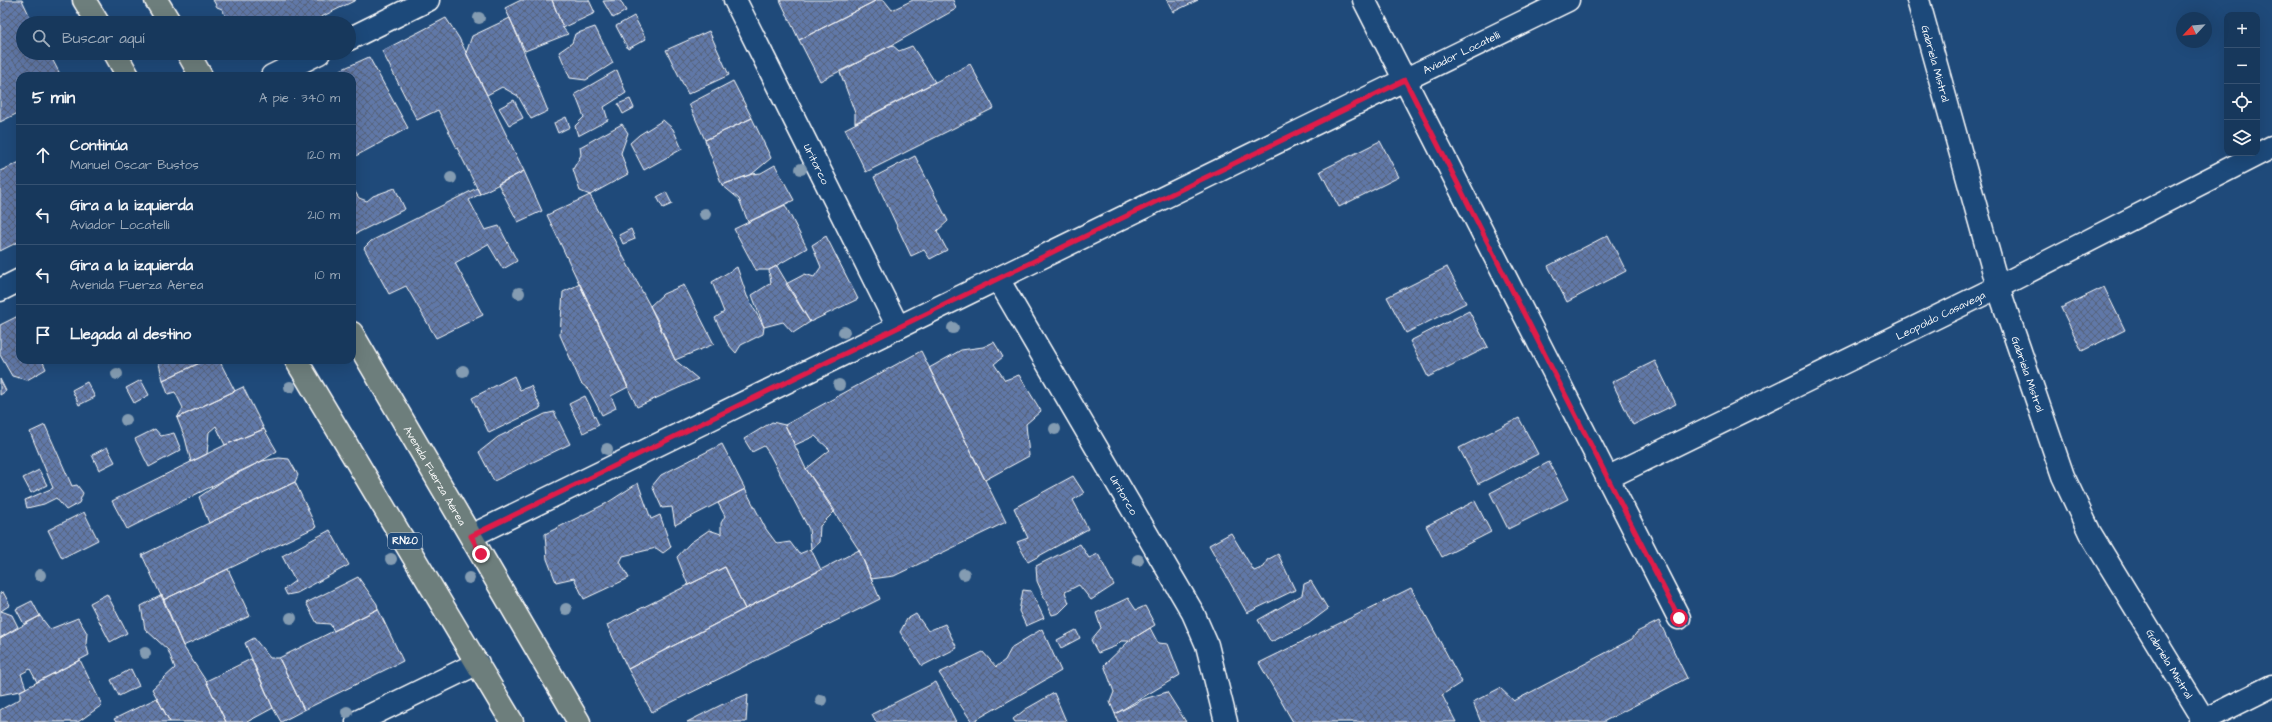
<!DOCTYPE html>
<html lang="es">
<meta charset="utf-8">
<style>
:root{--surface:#17385c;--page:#203f62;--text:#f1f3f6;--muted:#9eacbb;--line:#365272}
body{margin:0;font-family:"Architects Daughter",sans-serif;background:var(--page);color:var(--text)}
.controls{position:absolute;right:12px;top:12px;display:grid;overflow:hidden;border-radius:8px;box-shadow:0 4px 16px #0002}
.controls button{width:36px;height:36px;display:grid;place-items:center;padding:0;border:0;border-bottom:1px solid var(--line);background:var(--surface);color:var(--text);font:20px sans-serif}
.compass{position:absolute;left:2176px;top:12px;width:36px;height:36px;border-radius:50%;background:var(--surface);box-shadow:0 4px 16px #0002;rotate:244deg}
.stop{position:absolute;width:12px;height:12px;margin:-9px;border:3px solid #e11d48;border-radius:50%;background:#fff}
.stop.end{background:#e11d48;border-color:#fff;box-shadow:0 1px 4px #0008}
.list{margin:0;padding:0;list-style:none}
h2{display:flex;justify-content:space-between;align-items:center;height:52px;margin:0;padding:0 16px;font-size:17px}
h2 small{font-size:13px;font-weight:400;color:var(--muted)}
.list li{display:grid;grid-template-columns:26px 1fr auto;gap:12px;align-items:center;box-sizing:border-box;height:60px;padding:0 16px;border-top:1px solid var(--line)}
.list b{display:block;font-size:15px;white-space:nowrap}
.list p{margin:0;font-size:13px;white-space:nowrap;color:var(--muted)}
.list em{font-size:13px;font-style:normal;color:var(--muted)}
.icon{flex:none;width:22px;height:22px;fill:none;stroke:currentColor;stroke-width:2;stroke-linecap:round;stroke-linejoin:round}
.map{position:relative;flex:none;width:2272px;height:722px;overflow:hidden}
.search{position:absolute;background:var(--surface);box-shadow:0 4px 16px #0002;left:16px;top:16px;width:340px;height:44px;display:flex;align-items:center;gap:10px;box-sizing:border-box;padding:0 14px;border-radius:22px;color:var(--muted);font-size:15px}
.panel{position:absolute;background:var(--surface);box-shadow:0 4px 16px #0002;left:16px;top:72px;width:340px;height:292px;border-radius:12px}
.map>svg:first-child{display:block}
.building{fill:url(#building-cross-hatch);stroke:#fff}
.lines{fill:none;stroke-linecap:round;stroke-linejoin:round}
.minor-casing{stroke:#fff;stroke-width:25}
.primary-casing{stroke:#fff;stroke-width:25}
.minor{stroke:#1f4a7a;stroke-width:22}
.primary{stroke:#6d7e7c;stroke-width:22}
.tree{fill:#849cb2}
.route{stroke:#e11d48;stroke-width:5}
.labels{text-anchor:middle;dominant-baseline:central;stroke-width:3.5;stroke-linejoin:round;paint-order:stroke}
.shield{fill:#1f4a7a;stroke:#bcc9d7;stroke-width:1}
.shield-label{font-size:10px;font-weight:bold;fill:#fff}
.street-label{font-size:11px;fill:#fff;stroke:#1f4a7a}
</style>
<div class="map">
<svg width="2272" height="722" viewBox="0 0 2272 722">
<defs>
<pattern id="building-cross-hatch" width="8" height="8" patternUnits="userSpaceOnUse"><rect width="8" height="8" fill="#6078a8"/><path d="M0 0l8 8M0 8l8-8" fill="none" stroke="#56627a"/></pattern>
</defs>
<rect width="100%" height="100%" fill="#1f4a7a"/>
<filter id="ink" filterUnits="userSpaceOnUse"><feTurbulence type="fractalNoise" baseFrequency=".025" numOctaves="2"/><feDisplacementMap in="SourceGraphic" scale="8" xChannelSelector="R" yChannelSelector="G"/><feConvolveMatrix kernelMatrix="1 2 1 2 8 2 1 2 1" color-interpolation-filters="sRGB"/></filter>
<g filter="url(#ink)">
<path class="building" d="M 0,0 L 22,0 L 33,23 L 23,23 L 23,53 L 49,53 L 61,76 L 20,76 L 20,112 L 0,122 Z
M 213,0 L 356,0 L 309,23 L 257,23 L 256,21 L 252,23 L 229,23 L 222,9 L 217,7 Z
M 521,0 L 552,0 L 563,28 L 568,34 L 525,51 L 505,8 Z
M 552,0 L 589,0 L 595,13 L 563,28 Z
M 620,0 L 626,11 L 613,18 L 603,1 Z
M 780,0 L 877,0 L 799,40 Z
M 877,0 L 884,0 L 892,10 L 913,0 L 953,0 L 956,9 L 892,45 L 820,81 L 799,40 Z
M 1167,0 L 1198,0 L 1173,12 Z
M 634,16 L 646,39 L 628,49 L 616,26 Z
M 446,18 L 459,38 L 524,171 L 480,194 L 438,110 L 417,120 L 382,51 Z
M 510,18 L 548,111 L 531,119 L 518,96 L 502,87 L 487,95 L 466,53 L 472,36 Z
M 595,27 L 613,63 L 586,80 L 570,78 L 559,52 L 572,43 L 575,34 Z
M 709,31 L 729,75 L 688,94 L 666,50 Z
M 892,45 L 899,51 L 912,46 L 935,82 L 855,123 L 855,113 L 840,72 Z
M 369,57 L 408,128 L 352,158 L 352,76 L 327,76 Z
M 970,64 L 994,108 L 866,172 L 845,129 Z
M 617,70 L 626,93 L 604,107 L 608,120 L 578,136 L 575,126 L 584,117 L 575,94 Z
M 733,81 L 752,118 L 705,140 L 689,104 Z
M 630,99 L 634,108 L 623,114 L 618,104 Z
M 514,100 L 523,118 L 509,125 L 499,108 Z
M 566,117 L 570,127 L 558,133 L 554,123 Z
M 752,118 L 771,158 L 752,174 L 722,185 L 705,140 Z
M 663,120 L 673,129 L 682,149 L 644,170 L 630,143 L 639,135 Z
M 622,124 L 628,133 L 621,153 L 628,174 L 590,195 L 580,191 L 573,169 L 581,155 L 580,147 Z
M 1380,141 L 1399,177 L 1339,207 L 1320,171 Z
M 915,156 L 948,221 L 937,231 L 947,250 L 930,259 L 924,250 L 911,256 L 874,177 Z
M 20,162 L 20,241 L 0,251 L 0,171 Z
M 775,165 L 794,200 L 748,222 L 739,199 L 722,185 L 752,174 L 761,173 Z
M 524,171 L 542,211 L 518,222 L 498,184 Z
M 352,187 L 359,198 L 367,201 L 373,196 L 395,188 L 405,209 L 355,234 L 352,228 Z
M 477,188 L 480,194 L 469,200 L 485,230 L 499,226 L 517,261 L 503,269 L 488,244 L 455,263 L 483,315 L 436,338 L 406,286 L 389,294 L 364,248 L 371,241 Z
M 666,192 L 672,204 L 663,208 L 657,197 Z
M 590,195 L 657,319 L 675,360 L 698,379 L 637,407 L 547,215 Z
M 785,205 L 807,248 L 769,270 L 756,270 L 734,229 Z
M 631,229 L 635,239 L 623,244 L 619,235 Z
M 1608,235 L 1626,271 L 1567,302 L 1548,266 Z
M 826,236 L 858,299 L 810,322 L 786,284 L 805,274 L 814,277 L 821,267 L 812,245 Z
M 777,266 L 810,322 L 793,333 L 783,322 L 764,327 L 752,295 L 771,283 L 769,270 Z
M 737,267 L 747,296 L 764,327 L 763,334 L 741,345 L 736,353 L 728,344 L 715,318 L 724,312 L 712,282 Z
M 1447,267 L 1466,303 L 1406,333 L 1387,297 Z
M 580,284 L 628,387 L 611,396 L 616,408 L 602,415 L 589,390 L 581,383 L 560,335 L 563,292 Z
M 684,285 L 714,344 L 675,360 L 650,306 L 663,294 Z
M 2104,287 L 2125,330 L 2082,351 L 2061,308 Z
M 1469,311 L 1488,347 L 1428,377 L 1410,341 Z
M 20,315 L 20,360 L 42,360 L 46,369 L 27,380 L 12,376 L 0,355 L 0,325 Z
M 994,342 L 1003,357 L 994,364 L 1005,380 L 1019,375 L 1041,411 L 1026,424 L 1029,456 L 985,480 L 929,368 L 961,350 L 983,347 Z
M 921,351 L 1006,522 L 894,576 L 871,579 L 859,550 L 806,469 L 830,450 L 815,436 L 795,445 L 785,425 Z
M 158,360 L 206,360 L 163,380 Z
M 206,360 L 219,360 L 235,391 L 177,418 L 183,408 L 175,392 L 168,394 L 163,380 Z
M 1655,361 L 1676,404 L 1633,425 L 1612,382 Z
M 514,376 L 520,390 L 531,386 L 541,408 L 489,433 L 472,398 Z
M 0,379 L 6,391 L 0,395 Z
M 141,380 L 149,395 L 134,403 L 126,388 Z
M 87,382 L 95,397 L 79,405 L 72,390 Z
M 243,387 L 264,429 L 225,445 L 216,426 L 209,432 L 207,454 L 191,462 L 185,438 L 177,418 Z
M 585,396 L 599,425 L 583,433 L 569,404 Z
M 554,412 L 570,444 L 494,481 L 479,452 L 498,437 L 545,414 Z
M 1519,418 L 1538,454 L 1478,484 L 1459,448 Z
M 772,422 L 785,425 L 806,469 L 835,511 L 820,526 L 819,542 L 811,549 L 809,529 L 770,455 L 764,446 L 752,452 L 744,439 Z
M 45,425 L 72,486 L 77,485 L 83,493 L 79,503 L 66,510 L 56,498 L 44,504 L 27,508 L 25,500 L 53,488 L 30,432 Z
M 155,429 L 161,436 L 174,433 L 181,450 L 149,467 L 135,439 Z
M 264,429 L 277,451 L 262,461 L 127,529 L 112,501 L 225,445 Z
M 722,444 L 745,489 L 675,525 L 672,507 L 662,508 L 652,486 L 661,475 Z
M 107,447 L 115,462 L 99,470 L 92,455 Z
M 279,458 L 289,459 L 298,475 L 295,482 L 209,523 L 199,497 L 230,476 L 262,461 Z
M 1549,462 L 1568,499 L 1508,529 L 1490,493 Z
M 39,470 L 47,485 L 31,493 L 23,478 Z
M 1073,476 L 1084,493 L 1073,500 L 1088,529 L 1028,562 L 1017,542 L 1028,538 L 1014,508 Z
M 295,482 L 316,527 L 163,600 L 142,555 Z
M 638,483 L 651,519 L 660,515 L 671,547 L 663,553 L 656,548 L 623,556 L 620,562 L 629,578 L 584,599 L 574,578 L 556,582 L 547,559 L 545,534 L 607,503 Z
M 745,489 L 766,529 L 777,544 L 790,542 L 799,554 L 811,549 L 821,570 L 745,609 L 725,567 L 688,585 L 677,557 L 690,543 L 709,530 L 721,534 L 721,523 L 725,516 L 718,503 Z
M 1475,501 L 1491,532 L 1442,557 L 1426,526 Z
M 84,512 L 98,540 L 62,558 L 48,530 Z
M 330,530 L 349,565 L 297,593 L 287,595 L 284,589 L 295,581 L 282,556 Z
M 1231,533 L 1254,571 L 1264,567 L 1267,560 L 1278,554 L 1295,590 L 1247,613 L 1209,545 Z
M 1080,544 L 1089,558 L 1098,554 L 1114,585 L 1091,600 L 1079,585 L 1065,592 L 1069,603 L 1059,613 L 1052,615 L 1037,581 L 1036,566 Z
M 859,550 L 880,599 L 652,712 L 628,669 Z
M 725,567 L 745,609 L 628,669 L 607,625 Z
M 228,569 L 250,616 L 183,646 L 163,600 Z
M 358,577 L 377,604 L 378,609 L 334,631 L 330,624 L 317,623 L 306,603 Z
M 1311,581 L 1328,609 L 1308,624 L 1271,642 L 1258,620 L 1302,595 L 1304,584 Z
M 1411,588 L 1462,682 L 1442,695 L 1456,722 L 1293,722 L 1259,663 Z
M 1023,590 L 1031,591 L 1044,618 L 1026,626 L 1019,611 Z
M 3,592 L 10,605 L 1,611 L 12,615 L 18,627 L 0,638 L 0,593 Z
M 107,594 L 127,633 L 110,642 L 90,603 Z
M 162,595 L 183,646 L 206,681 L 226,722 L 170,722 L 152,689 L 175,668 L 168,650 L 145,629 L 141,606 Z
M 1128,598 L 1136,610 L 1145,606 L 1155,625 L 1129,641 L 1121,641 L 1116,646 L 1098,653 L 1091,640 L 1101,628 L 1096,613 Z
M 32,601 L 40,616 L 24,624 L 16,609 Z
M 378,609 L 403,661 L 304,710 L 279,658 Z
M 916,614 L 928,631 L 945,624 L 957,648 L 922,666 L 900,632 L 907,619 Z
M 40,616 L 50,629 L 78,618 L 87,633 L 86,644 L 89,655 L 37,682 L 30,669 L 21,674 L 26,688 L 20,691 L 0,695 L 0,638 Z
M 1659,621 L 1687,678 L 1603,722 L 1481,722 L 1480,720 L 1473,702 L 1500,688 L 1514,701 L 1632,639 L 1637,632 Z
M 1150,628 L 1158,643 L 1168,644 L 1180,675 L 1115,714 L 1110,702 L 1114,692 L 1104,665 L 1129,641 Z
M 1042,629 L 1061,671 L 972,722 L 939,673 L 983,652 L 996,667 L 1005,660 L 1012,647 Z
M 1076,630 L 1080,638 L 1061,648 L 1057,640 Z
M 254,638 L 270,658 L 279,658 L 304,710 L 281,722 L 273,708 L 245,643 Z
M 251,659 L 273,708 L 247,722 L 226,722 L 206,681 Z
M 80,660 L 102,705 L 78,722 L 0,722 L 0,710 L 20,699 L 20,691 Z
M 131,669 L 139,686 L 119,696 L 111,680 Z
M 936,682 L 956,722 L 876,722 L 872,714 Z
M 1167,692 L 1186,722 L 1118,722 L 1115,714 L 1144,699 Z
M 1054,693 L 1066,721 L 1015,722 L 1013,719 L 1026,709 Z
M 748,694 L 746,722 L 687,722 L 721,705 Z
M 157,698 L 170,722 L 116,722 L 114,719 Z"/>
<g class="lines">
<defs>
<g id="minor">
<path id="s1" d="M 735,0 L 898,327"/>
<path d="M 1364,0 L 1679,618"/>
<path id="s2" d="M 1918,0 L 1998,287 L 2063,476 L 2090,533 L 2204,720"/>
<path d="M 349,39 L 428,0"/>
<path d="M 272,76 L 319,53"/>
<path id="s3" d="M 998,279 L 1193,613 L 1207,645 L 1226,722"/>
<path d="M 0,290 L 20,280"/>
<path id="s4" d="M 1607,478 L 1998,287 L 2272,147"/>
<path id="s5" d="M 471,536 L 1568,0"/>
<path d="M 357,722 L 478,663"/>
<path d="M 2200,722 L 2272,686"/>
</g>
<g id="primary">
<path d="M 84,0 L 98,23"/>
<path d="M 156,0 L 170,23"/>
<path d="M 115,53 L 128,76"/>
<path d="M 188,53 L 201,76"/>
<path id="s6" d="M 352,333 L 579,722"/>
<path d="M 296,360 L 512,722"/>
</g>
</defs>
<use href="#minor" class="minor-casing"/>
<use href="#primary" class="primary-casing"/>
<use href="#minor" class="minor"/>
<use href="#primary" class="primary"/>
</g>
<g class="tree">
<circle cx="479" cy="18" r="6"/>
<circle cx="801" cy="169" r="6"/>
<circle cx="451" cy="178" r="6"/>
<circle cx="705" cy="214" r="6"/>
<circle cx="519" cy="293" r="6"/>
<circle cx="953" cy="328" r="6"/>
<circle cx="844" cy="332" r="6"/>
<circle cx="463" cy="371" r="6"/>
<circle cx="117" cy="374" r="6"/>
<circle cx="839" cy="385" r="6"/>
<circle cx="290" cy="387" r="6"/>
<circle cx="126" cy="420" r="6"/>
<circle cx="1055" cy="429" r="6"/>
<circle cx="607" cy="449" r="6"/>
<circle cx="391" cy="559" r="6"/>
<circle cx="1138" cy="560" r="6"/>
<circle cx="964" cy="574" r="6"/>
<circle cx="40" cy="575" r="6"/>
<circle cx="469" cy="578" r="6"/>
<circle cx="566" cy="609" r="6"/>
<circle cx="291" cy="618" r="6"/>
<circle cx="145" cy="653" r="6"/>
<circle cx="821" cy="700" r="6"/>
<circle cx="347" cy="712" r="6"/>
</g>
</g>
<g class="lines" filter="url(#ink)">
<path class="route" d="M 481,554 L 471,536 L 1405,80 L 1679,618"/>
</g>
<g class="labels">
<rect class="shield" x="388" y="533" width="34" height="16" rx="3"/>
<g class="shield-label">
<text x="405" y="541">RN20</text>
</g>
<g class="street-label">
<text stroke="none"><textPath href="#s5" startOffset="1102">Aviador Locatelli</textPath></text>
<text stroke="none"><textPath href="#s2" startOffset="66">Gabriela Mistral</textPath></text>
<text stroke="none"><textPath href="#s1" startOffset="183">Uritorco</textPath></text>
<text stroke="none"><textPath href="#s4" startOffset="371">Leopoldo Casavega</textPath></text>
<text stroke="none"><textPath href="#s2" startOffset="390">Gabriela Mistral</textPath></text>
<text stroke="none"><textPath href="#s6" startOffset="165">Avenida Fuerza Aérea</textPath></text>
<text stroke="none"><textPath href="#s3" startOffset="250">Uritorco</textPath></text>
<text stroke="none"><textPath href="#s2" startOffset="714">Gabriela Mistral</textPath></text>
</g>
</g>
</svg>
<div class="controls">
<button>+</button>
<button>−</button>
<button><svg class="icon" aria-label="locate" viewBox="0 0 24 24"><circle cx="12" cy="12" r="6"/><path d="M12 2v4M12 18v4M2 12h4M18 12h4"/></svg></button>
<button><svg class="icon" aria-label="layers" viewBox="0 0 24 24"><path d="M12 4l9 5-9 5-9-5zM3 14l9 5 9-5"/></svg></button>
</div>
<svg class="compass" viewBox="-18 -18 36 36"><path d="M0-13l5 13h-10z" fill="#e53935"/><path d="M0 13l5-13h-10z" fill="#9eacbb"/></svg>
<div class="stop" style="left:1679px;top:618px"></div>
<div class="stop end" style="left:481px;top:554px"></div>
<div class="search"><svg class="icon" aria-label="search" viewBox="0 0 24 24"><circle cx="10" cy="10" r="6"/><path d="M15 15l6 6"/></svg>Buscar aquí</div>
<section class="panel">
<h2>5 min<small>A pie · 340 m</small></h2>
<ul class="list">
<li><svg class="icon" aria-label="ahead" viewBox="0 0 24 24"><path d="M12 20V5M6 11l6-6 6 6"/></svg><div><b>Continúa</b><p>Manuel Oscar Bustos</p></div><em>120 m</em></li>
<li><svg class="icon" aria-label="left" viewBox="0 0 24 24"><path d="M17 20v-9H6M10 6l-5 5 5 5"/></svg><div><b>Gira a la izquierda</b><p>Aviador Locatelli</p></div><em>210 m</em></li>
<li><svg class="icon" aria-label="left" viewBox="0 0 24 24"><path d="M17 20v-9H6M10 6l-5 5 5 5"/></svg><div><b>Gira a la izquierda</b><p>Avenida Fuerza Aérea</p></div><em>10 m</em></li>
<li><svg class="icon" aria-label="arrive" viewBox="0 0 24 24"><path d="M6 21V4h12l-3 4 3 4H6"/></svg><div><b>Llegada al destino</b></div></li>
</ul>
</section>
</div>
